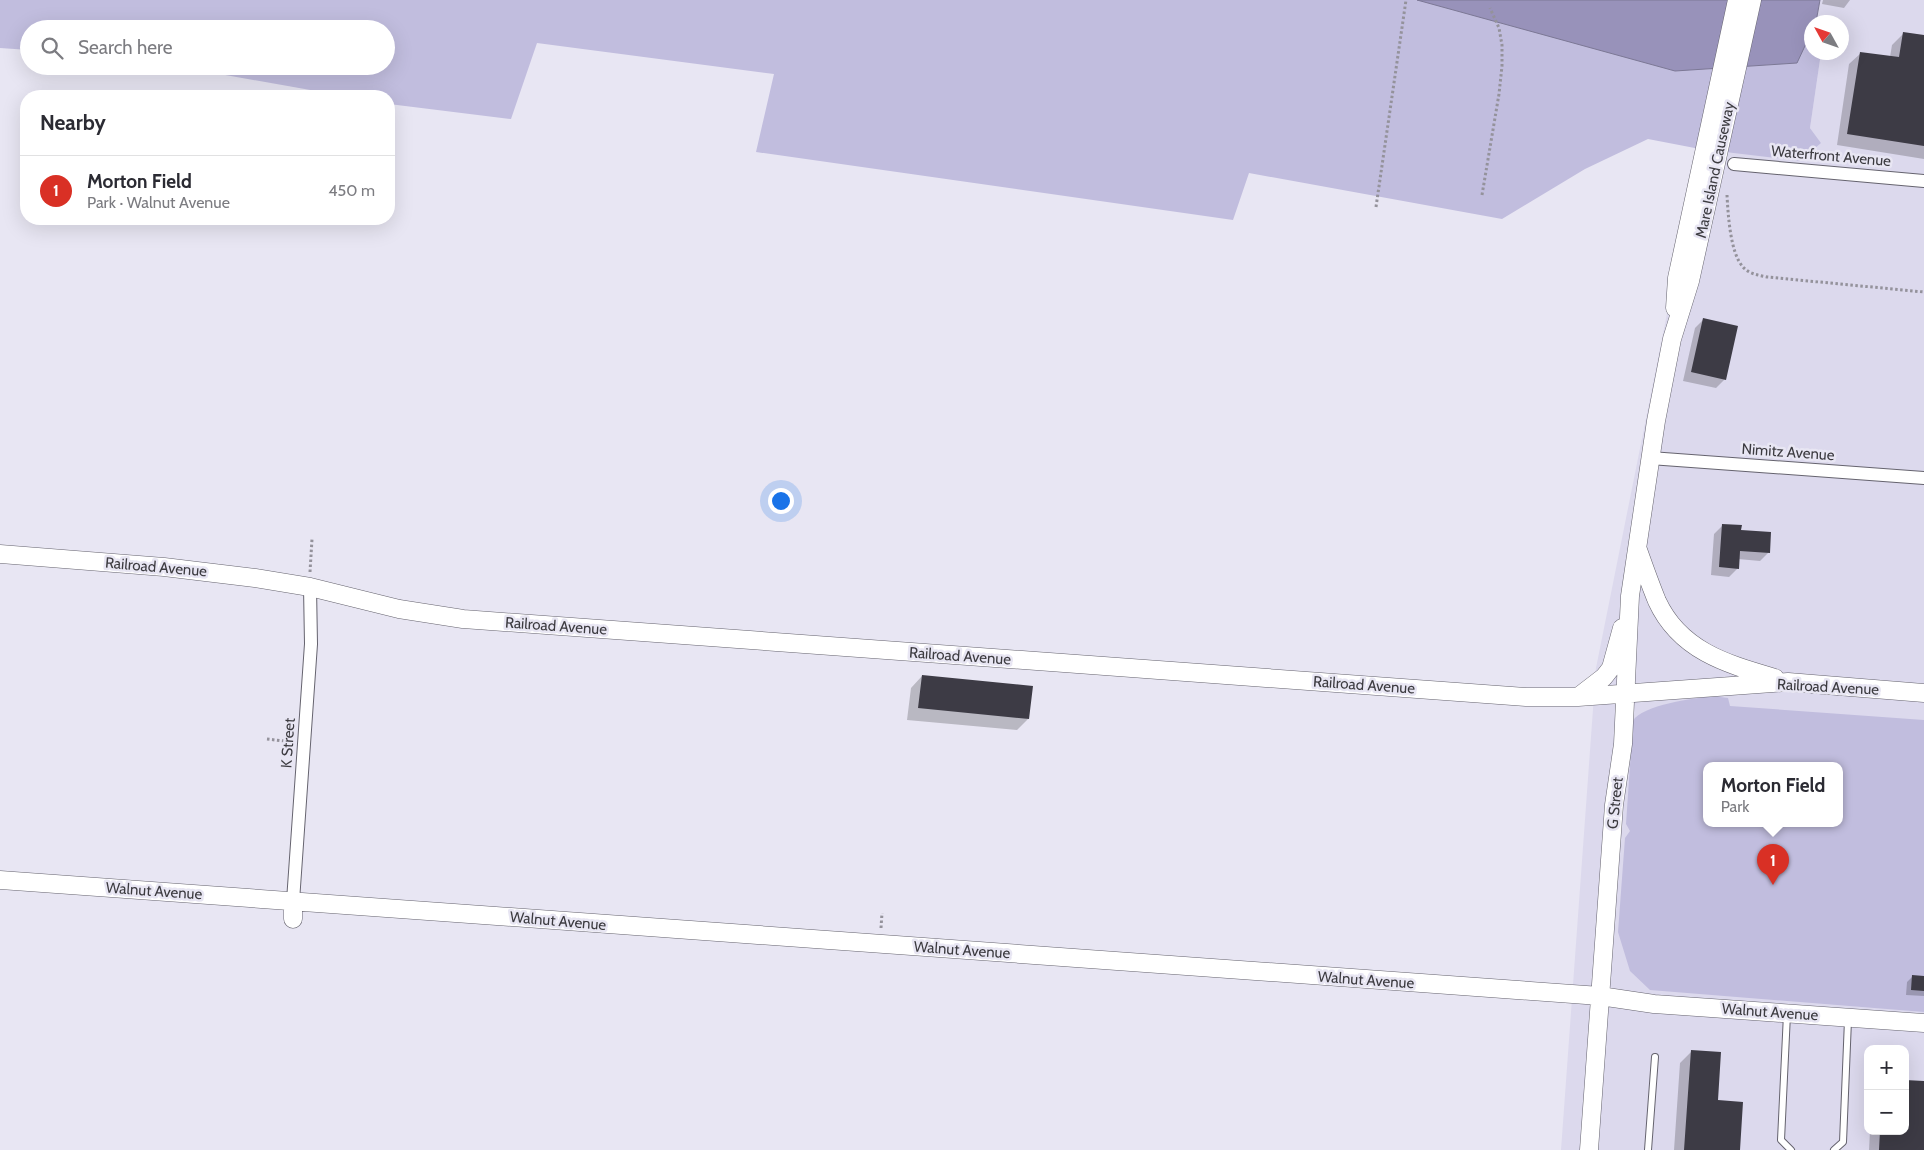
<!DOCTYPE html>
<meta charset="utf-8">
<style>
:root{--surface:#fff;--page:#f2f2f3;--text:#2b2b33;--muted:#7c7c81;--line:#e1e1e2;--accent:#d93025}
body{margin:0;font-family:Cabin,sans-serif;background:var(--page);color:var(--text)}
.controls{position:absolute;right:15px;bottom:15px;display:grid;overflow:hidden;border-radius:10px;box-shadow:0 5px 20px #0002}
.controls button{width:45px;height:45px;display:grid;place-items:center;padding:0;border:0;border-bottom:1px solid var(--line);background:var(--surface);color:var(--text);font:25px sans-serif}
.compass{position:absolute;left:1804px;top:15px;width:45px;height:45px;border-radius:50%;background:var(--surface);box-shadow:0 5px 20px #0002;rotate:310deg}
.you{position:absolute;left:780px;top:500px;width:18px;height:18px;margin:-12px;border:4px solid #fff;border-radius:50%;background:#1a73e8;box-shadow:0 0 0 8px #1a73e833}
.badge{display:grid;place-items:center;width:32px;height:32px;border-radius:50%;background:var(--accent);color:#fff;font-size:16px;font-weight:700}
.pin{position:absolute;translate:-50% -41px;filter:drop-shadow(0 1px 2px #0008)}
.pin::after{content:'';position:absolute;top:26px;width:18px;height:15px;background:inherit;clip-path:polygon(0 0,100% 0,50% 100%)}
.popup{position:absolute;left:1703px;top:762px;width:140px;height:65px;box-sizing:border-box;display:grid;place-content:center;border-radius:10px;background:var(--surface);filter:drop-shadow(0 1px 4px #0005);font-size:16px;white-space:nowrap;color:var(--muted)}
.popup b{font-size:19px;color:var(--text)}
.popup::after{content:'';position:absolute;left:50%;top:100%;margin-left:-10px;border:10px solid transparent;border-top-color:var(--surface)}
.list{margin:0;padding:0;list-style:none}
h2{display:flex;justify-content:space-between;align-items:center;height:65px;margin:0;padding:0 20px;font-size:21px}
h2 small{font-size:16px;font-weight:400;color:var(--muted)}
.list li{display:grid;grid-template-columns:32px 1fr auto;gap:15px;align-items:center;box-sizing:border-box;height:70px;padding:0 20px;border-top:1px solid var(--line)}
.list b{display:block;font-size:19px;white-space:nowrap}
.list p{margin:0;font-size:16px;white-space:nowrap;color:var(--muted)}
.list em{font-size:16px;font-style:normal;color:var(--muted)}
.icon{flex:none;width:28px;height:28px;fill:none;stroke:currentColor;stroke-width:2;stroke-linecap:round;stroke-linejoin:round}
.map{position:relative;flex:none;width:1924px;height:1150px;overflow:hidden}
.search{position:absolute;background:var(--surface);box-shadow:0 5px 20px #0002;left:20px;top:20px;width:375px;height:55px;display:flex;align-items:center;gap:12px;box-sizing:border-box;padding:0 18px;border-radius:28px;color:var(--muted);font-size:19px}
.panel{position:absolute;background:var(--surface);box-shadow:0 5px 20px #0002;left:20px;top:90px;width:375px;height:135px;border-radius:20px}
.map>svg:first-child{display:block}
.built{fill:#dcd9ed;fill-rule:evenodd}
.green{fill:#c1bdde;fill-rule:evenodd}
.water{fill:#9892ba;stroke:#7c7895}
.shadow{fill:#0003}
.building{fill:#3d3b45}
.lines{fill:none;stroke-linecap:round;stroke-linejoin:round}
.lane-casing{stroke:#65636e;stroke-width:8}
.street-casing{stroke:#65636e;stroke-width:14}
.secondary-casing{stroke:#65636e;stroke-width:19}
.path{stroke:#94929b;stroke-width:3;stroke-dasharray:2.5 2.5;stroke-linecap:butt}
.lane{stroke:#fff;stroke-width:6}
.street{stroke:#fff;stroke-width:12}
.secondary{stroke:#fff;stroke-width:18}
.labels{text-anchor:middle;dominant-baseline:central;stroke-width:5;stroke-linejoin:round;paint-order:stroke}
.street-label{font-size:15px;fill:#3c3b40;stroke:#e8e6f3}
</style>
<div class="map">
<svg width="1924" height="1150" viewBox="0 0 1924 1150">
<rect width="100%" height="100%" fill="#e8e6f3"/>
<path class="built" d="M 1820,0 L 1924,0 L 1924,1150 L 1561,1150 L 1596,668 L 1700,149 L 1821,143 L 1810,128 L 1821,53 L 1842,52 L 1842,22 L 1816,22 ZM 1707,766 L 1839,766 L 1839,824 L 1707,824 ZM 1868,1049 L 1905,1049 L 1905,1131 L 1868,1131 Z"/>
<path class="green" d="M 0,0 L 1539,0 L 1811,27 L 1812,52 L 1821,53 L 1810,128 L 1821,143 L 1800,161 L 1700,149 L 1648,139 L 1585,169 L 1502,219 L 1249,173 L 1233,220 L 756,152 L 774,74 L 537,43 L 511,119 L 389,104 L 389,96 L 344,96 L 175,66 L 386,66 L 386,29 L 29,29 L 29,50 L 0,48 Z
M 1713,696 L 1728,698 L 1730,706 L 1924,720 L 1924,1012 L 1650,990 L 1630,971 L 1618,932 L 1625,838 L 1630,831 L 1626,824 L 1633,721 C 1641,705 1696,698 1713,696 ZM 1707,766 L 1839,766 L 1839,824 L 1707,824 Z"/>
<path class="water" d="M 1417,0 L 1820,0 L 1816,22 L 1812,22 L 1811,33 L 1797,63 L 1675,71 Z"/>
<path class="shadow" d="M 1823,0 L 1850,0 L 1844,8 L 1822,4 Z
M 1904,33 L 1924,37 L 1924,159 L 1837,145 L 1849,64 L 1861,53 L 1890,57 L 1892,45 Z
M 1703,320 L 1725,379 L 1716,388 L 1683,381 L 1695,328 Z
M 1723,525 L 1740,531 L 1769,552 L 1760,561 L 1738,559 L 1738,568 L 1729,577 L 1711,575 L 1714,534 Z
M 922,676 L 1028,719 L 1017,730 L 907,720 L 911,688 Z
M 1913,976 L 1924,977 L 1924,996 L 1906,995 L 1907,982 Z
M 1692,1051 L 1717,1101 L 1739,1150 L 1674,1150 L 1680,1063 Z
M 1924,1083 L 1924,1150 L 1869,1150 L 1870,1131 L 1905,1131 Z"/>
<path class="building" d="M 1903,32 L 1924,35 L 1924,146 L 1847,134 L 1860,52 L 1899,57 Z
M 1703,318 L 1738,326 L 1726,380 L 1691,372 Z
M 1722,524 L 1742,525 L 1741,530 L 1771,532 L 1770,553 L 1740,551 L 1739,569 L 1719,567 Z
M 922,675 L 1033,686 L 1029,719 L 918,708 Z
M 1912,975 L 1924,976 L 1924,991 L 1911,990 Z
M 1691,1050 L 1721,1052 L 1718,1100 L 1743,1102 L 1740,1150 L 1684,1150 Z
M 1905,1080 L 1924,1081 L 1924,1150 L 1879,1150 L 1880,1131 L 1905,1131 Z"/>
<g class="lines">
<defs>
<path id="lane" d="M 1787,1014 L 1781,1140 L 1791,1150
M 1648,1150 L 1655,1057
M 1834,1150 L 1843,1142 L 1848,1020"/>
<path id="street" d="M 1734,164 L 1924,181
M 1650,458 L 1924,478
M 293,901 L 311,644 L 310,587"/>
<path id="secondary" d="M 1675,308 L 1677,278 L 1737,0
M 1638,550 C 1644,567 1650,584 1657,601 C 1680,651 1727,664 1775,678
M 0,554 L 164,567 L 255,578 L 310,587 L 399,609 L 463,619 L 1526,697 L 1578,697 L 1788,682 L 1924,693
M 1578,697 L 1604,677 L 1611,668 L 1622,628
M 0,880 L 1600,996 L 1654,1004 L 1924,1023
M 293,901 L 293,919
M 1589,1150 L 1614,805 L 1623,744 L 1630,596 L 1656,421 L 1672,339 L 1690,281 L 1752,0"/>
</defs>
<use href="#lane" class="lane-casing"/>
<use href="#street" class="street-casing"/>
<use href="#secondary" class="secondary-casing"/>
<path class="path" d="M 1482,195 L 1499,94 L 1502,66 L 1502,45 L 1499,28 L 1490,8
M 1727,195 C 1728,213 1730,253 1743,267 C 1749,274 1758,275 1767,277 L 1924,292
M 1376,207 L 1406,0
M 310,572 L 312,539
M 267,739 L 292,742
M 881,928 L 882,913"/>
<use href="#lane" class="lane"/>
<use href="#street" class="street"/>
<use href="#secondary" class="secondary"/>
</g>
<g class="labels">
<g class="street-label">
<text transform="translate(1831 156) rotate(5)">Waterfront Avenue</text>
<text transform="translate(1715 170) rotate(-78)">Mare Island Causeway</text>
<text transform="translate(1788 452) rotate(4)">Nimitz Avenue</text>
<text transform="translate(156 567) rotate(5)">Railroad Avenue</text>
<text transform="translate(556 626) rotate(4)">Railroad Avenue</text>
<text transform="translate(960 656) rotate(4)">Railroad Avenue</text>
<text transform="translate(1364 685) rotate(4)">Railroad Avenue</text>
<text transform="translate(1828 687) rotate(3)">Railroad Avenue</text>
<text transform="translate(288 743) rotate(-86)">K Street</text>
<text transform="translate(1615 803) rotate(-84)">G Street</text>
<text transform="translate(154 891) rotate(4)">Walnut Avenue</text>
<text transform="translate(558 921) rotate(5)">Walnut Avenue</text>
<text transform="translate(962 950) rotate(4)">Walnut Avenue</text>
<text transform="translate(1366 980) rotate(4)">Walnut Avenue</text>
<text transform="translate(1770 1012) rotate(4)">Walnut Avenue</text>
</g>
</g>
</svg>
<div class="controls">
<button>+</button>
<button>−</button>
</div>
<svg class="compass" viewBox="-18 -18 36 36"><path d="M0-13l5 13h-10z" fill="#e53935"/><path d="M0 13l5-13h-10z" fill="#7c7c81"/></svg>
<div class="you"></div>
<div class="pin badge" style="left:1773px;top:885px">1</div>
<div class="popup"><b>Morton Field</b>Park</div>
<div class="search"><svg class="icon" aria-label="search" viewBox="0 0 24 24"><circle cx="10" cy="10" r="6"/><path d="M15 15l6 6"/></svg>Search here</div>
<section class="panel">
<h2>Nearby<small></small></h2>
<ul class="list">
<li><span class="badge">1</span><div><b>Morton Field</b><p>Park · Walnut Avenue</p></div><em>450 m</em></li>
</ul>
</section>
</div>
